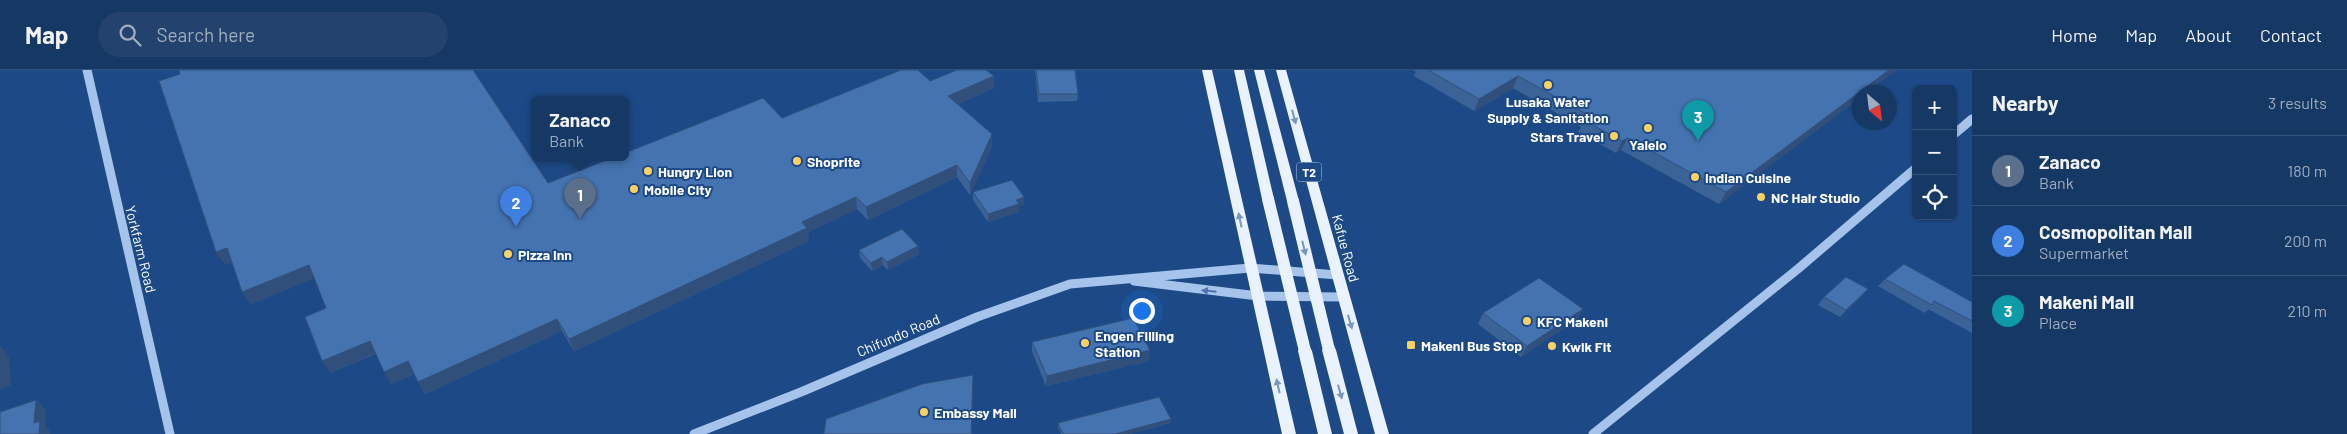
<!DOCTYPE html>
<meta charset="utf-8">
<style>
:root{--surface:#163865;--page:#23436e;--text:#f1f3f6;--muted:#9eacbf;--line:#355279;--accent:#fbd164}
body{margin:0;font-family:Barlow,sans-serif;background:var(--page);color:var(--text)}
.controls{position:absolute;right:15px;top:15px;display:grid;overflow:hidden;border-radius:8px;box-shadow:0 1px 4px #0004}
.controls button{width:45px;height:45px;display:grid;place-items:center;padding:0;border:0;border-bottom:1px solid var(--line);background:var(--surface);color:var(--text);font:25px sans-serif}
.compass{position:absolute;left:1852px;top:15px;width:45px;height:45px;border-radius:50%;background:var(--surface);box-shadow:0 1px 4px #0004;rotate:152deg}
.you{position:absolute;left:1141px;top:240px;width:18px;height:18px;margin:-12px;border:4px solid #fff;border-radius:50%;background:#1a73e8;box-shadow:0 0 0 8px #1a73e833}
.badge{display:grid;place-items:center;width:32px;height:32px;border-radius:50%;background:var(--accent);color:#fff;font-size:16px;font-weight:700}
.pin{position:absolute;translate:-50% -41px;filter:drop-shadow(0 1px 2px #0008)}
.pin::after{content:'';position:absolute;top:26px;width:18px;height:15px;background:inherit;clip-path:polygon(0 0,100% 0,50% 100%)}
.popup{position:absolute;left:531px;top:26px;width:98px;height:65px;box-sizing:border-box;display:grid;place-content:center;border-radius:8px;background:var(--surface);filter:drop-shadow(0 1px 4px #0005);font-size:16px;white-space:nowrap;color:var(--muted)}
.popup b{font-size:19px;color:var(--text)}
.popup::after{content:'';position:absolute;left:50%;top:100%;margin-left:-10px;border:10px solid transparent;border-top-color:var(--surface)}
.list{margin:0;padding:0;list-style:none}
h2{display:flex;justify-content:space-between;align-items:center;height:65px;margin:0;padding:0 20px;font-size:21px}
h2 small{font-size:16px;font-weight:400;color:var(--muted)}
.list li{display:grid;grid-template-columns:32px 1fr auto;gap:15px;align-items:center;box-sizing:border-box;height:70px;padding:0 20px;border-top:1px solid var(--line)}
.list b{display:block;font-size:19px;white-space:nowrap}
.list p{margin:0;font-size:16px;white-space:nowrap;color:var(--muted)}
.list em{font-size:16px;font-style:normal;color:var(--muted)}
.icon{flex:none;width:28px;height:28px;fill:none;stroke:currentColor;stroke-width:2;stroke-linecap:round;stroke-linejoin:round}
.map{position:relative;flex:none;width:1972px;height:364px;overflow:hidden}
header{display:flex;align-items:center;gap:30px;box-sizing:border-box;height:70px;padding:0 25px;background:var(--surface);border-bottom:1px solid var(--line)}
header strong{font-size:24px}
nav{display:flex;gap:28px;margin-inline-start:auto;font-size:18px}
.search{width:350px;height:45px;background:var(--page);display:flex;align-items:center;gap:12px;box-sizing:border-box;padding:0 18px;border-radius:28px;color:var(--muted);font-size:19px}
main{display:flex}
aside{flex:1;background:var(--surface)}
.map>svg:first-child{display:block}
.lines{fill:none;stroke-linecap:round;stroke-linejoin:round}
.minor{stroke:#a6c4eb;stroke-width:9}
.major{fill:#eaf2fe;fill-rule:evenodd}
.major-bridge{stroke:#eaf2fe;stroke-width:12}
.wall{fill:#3b6397}
.shaded-wall{fill:#30507b}
.building{fill:#4573b0;stroke:#30507b}
.oneway{fill:#7996bd}
.oneway2{fill:#4d75aa}
.poi-dot{fill:#fbd164;stroke:#1d4a87;stroke-width:2}
.labels{text-anchor:middle;dominant-baseline:central;stroke-width:4;stroke-linejoin:round;paint-order:stroke}
.shield{fill:#1d4a87;stroke:#bbc9db;stroke-width:1}
.shield-label{font-size:12px;font-weight:bold;fill:#fff}
.poi-label{font-size:14px;font-weight:bold;fill:#fff;stroke:#1d4a87;text-anchor:start}
.street-label{font-size:14px;fill:#fff;stroke:#1d4a87}
</style>
<header>
<strong>Map</strong>
<div class="search"><svg class="icon" aria-label="search" viewBox="0 0 24 24"><circle cx="10" cy="10" r="6"/><path d="M15 15l6 6"/></svg>Search here</div>
<nav><a>Home</a><a>Map</a><a>About</a><a>Contact</a></nav>
</header>
<main>
<div class="map">
<svg width="1972" height="364" viewBox="0 0 1972 364">
<rect width="100%" height="100%" fill="#1d4a87"/>
<g class="lines">
<path class="minor" d="M 87,0 L 170,364
M 1953,65 L 1972,49
M 1134,211 L 1258,226 L 1343,227
M 694,364 L 801,322 L 977,247 L 1070,214 L 1250,198 L 1337,205
M 1593,364 L 1799,198 L 1916,98"/>
<path class="major" d="M 1202,0 L 1212,0 L 1296,364 L 1282,364 Z
M 1234,0 L 1244,0 L 1274,129 L 1268,133 L 1262,129 Z
M 1254,0 L 1264,0 L 1299,131 L 1297,134 L 1293,135 L 1287,131 Z
M 1276,0 L 1286,0 L 1389,364 L 1375,364 Z
M 1329,275 L 1334,276 L 1336,280 L 1358,364 L 1344,364 L 1322,280 L 1324,276 Z
M 1305,276 L 1310,277 L 1312,281 L 1332,364 L 1318,364 L 1298,281 L 1300,277 Z"/>
<path class="major-bridge" d="M 1268,129 L 1305,281
M 1293,131 L 1329,280"/>
</g>
<path class="wall" d="M 1035,0 L 1075,0 L 1078,24 L 1077,31 L 1038,32 Z
M 1413,0 L 1896,0 L 1866,22 L 1860,22 L 1719,134 L 1621,80 L 1616,83 L 1578,62 L 1581,57 L 1513,18 L 1474,41 L 1414,6 L 1416,2 Z
M 994,6 L 994,18 L 958,34 L 992,64 L 992,76 L 970,125 L 957,107 L 868,150 L 857,139 L 808,162 L 809,171 L 574,281 L 562,261 L 425,324 L 414,304 L 391,314 L 376,284 L 330,303 L 326,238 L 314,208 L 251,234 L 231,192 L 225,194 L 216,182 L 548,113 L 782,48 L 930,11 Z
M 973,122 L 1024,127 L 1024,135 L 1019,136 L 1019,142 L 988,152 L 973,130 Z
M 918,176 L 919,184 L 888,200 L 883,195 L 872,201 L 860,188 L 859,180 Z
M 1885,209 L 1972,232 L 1972,263 L 1928,239 L 1925,243 L 1878,216 Z
M 1868,219 L 1861,227 L 1840,247 L 1818,235 L 1824,227 Z
M 1583,239 L 1577,249 L 1521,287 L 1478,254 L 1483,243 Z
M 1032,272 L 1149,291 L 1046,316 L 1032,282 Z
M 1058,353 L 1170,353 L 1130,364 L 1061,364 L 1058,357 Z"/>
<path class="shaded-wall" d="M 1889,0 L 1896,0 L 1866,22 L 1860,22 L 1860,28 L 1719,134 L 1726,122 Z
M 994,6 L 994,18 L 949,38 L 948,26 Z
M 1518,6 L 1513,18 L 1474,41 L 1479,29 Z
M 992,64 L 992,76 L 970,125 L 970,113 Z
M 1628,68 L 1621,80 L 1616,83 L 1622,71 Z
M 957,95 L 957,107 L 868,150 L 866,137 Z
M 856,127 L 857,139 L 808,162 L 809,171 L 574,281 L 569,269 L 802,152 Z
M 1024,127 L 1024,135 L 1019,136 L 1019,142 L 988,152 L 988,144 L 1016,130 Z
M 918,176 L 919,184 L 888,200 L 887,192 Z
M 227,178 L 235,190 L 225,194 L 216,182 Z
M 882,187 L 883,195 L 872,201 L 871,193 Z
M 309,195 L 316,208 L 251,234 L 242,222 Z
M 1868,219 L 1861,227 L 1840,247 L 1846,240 Z
M 1583,239 L 1577,249 L 1521,287 L 1527,276 Z
M 557,249 L 562,261 L 425,324 L 418,312 Z
M 370,271 L 377,283 L 330,303 L 322,291 Z
M 0,276 L 9,286 L 11,315 L 0,319 Z
M 1150,280 L 1149,291 L 1046,316 L 1047,306 Z
M 408,291 L 415,303 L 391,314 L 384,302 Z
M 973,305 L 972,364 L 971,364 Z
M 36,330 L 46,341 L 45,356 L 50,361 L 50,364 L 39,364 L 34,353 Z
M 1171,349 L 1170,353 L 1130,364 L 1115,364 Z"/>
<path class="building" d="M 179,0 L 473,0 L 548,113 L 612,88 L 625,88 L 625,83 L 763,28 L 782,48 L 901,0 L 918,0 L 930,11 L 957,0 L 986,0 L 994,6 L 948,26 L 992,64 L 970,113 L 957,95 L 866,137 L 856,127 L 802,152 L 807,158 L 569,269 L 557,249 L 418,312 L 408,291 L 384,302 L 370,271 L 322,291 L 305,247 L 326,238 L 309,195 L 242,222 L 227,178 L 216,182 L 159,11 L 180,4 Z
M 1036,0 L 1075,0 L 1078,24 L 1039,24 Z
M 1428,0 L 1889,0 L 1726,122 L 1628,68 L 1622,71 L 1584,50 L 1590,46 L 1518,6 L 1479,29 Z
M 1012,110 L 1024,127 L 1016,130 L 1019,134 L 988,144 L 973,122 Z
M 902,159 L 918,176 L 887,192 L 882,187 L 871,193 L 859,180 Z
M 1904,194 L 1972,232 L 1972,251 L 1934,231 L 1932,235 L 1885,209 Z
M 1846,207 L 1868,219 L 1846,240 L 1824,227 Z
M 1539,208 L 1583,239 L 1527,276 L 1483,243 Z
M 1133,248 L 1150,280 L 1047,306 L 1032,272 Z
M 973,305 L 971,364 L 824,364 L 826,349 L 922,314 Z
M 1159,327 L 1171,349 L 1115,364 L 1063,364 L 1058,353 Z
M 36,330 L 34,353 L 40,351 L 39,364 L 0,364 L 0,342 Z"/>
<defs><path id="oneway-solid" d="M-6-.8H1V-3.2L6.5 0L1 3.2V.8H-6Z" transform="scale(1.25)"/></defs>
<g class="oneway">
<use href="#oneway-solid" transform="translate(1294 47) rotate(75)"/>
<use href="#oneway-solid" transform="translate(1240 150) rotate(-102)"/>
<use href="#oneway-solid" transform="translate(1304 178) rotate(76)"/>
<use href="#oneway-solid" transform="translate(1350 252) rotate(74)"/>
<use href="#oneway-solid" transform="translate(1278 316) rotate(-103)"/>
<use href="#oneway-solid" transform="translate(1340 322) rotate(75)"/>
</g>
<use class="oneway2" href="#oneway-solid" transform="translate(1209 221) rotate(-174)"/>
<g class="poi-dot">
<circle cx="1548" cy="15" r="5"/>
<circle cx="1648" cy="58" r="5"/>
<circle cx="1614" cy="66" r="5"/>
<circle cx="797" cy="91" r="5"/>
<circle cx="648" cy="101" r="5"/>
<circle cx="1695" cy="107" r="5"/>
<circle cx="634" cy="119" r="5"/>
<circle cx="1761" cy="127" r="5"/>
<circle cx="508" cy="184" r="5"/>
<circle cx="1527" cy="251" r="5"/>
<circle cx="1085" cy="273" r="5"/>
<rect x="1406" y="270" width="10" height="10" rx="2.5"/>
<circle cx="1552" cy="276" r="5"/>
<circle cx="924" cy="342" r="5"/>
</g>
<g class="labels">
<rect class="shield" x="1296.5" y="92.5" width="25" height="19" rx="4"/>
<g class="shield-label">
<text x="1309" y="102">T2</text>
</g>
<g class="poi-label">
<text x="1548" y="31" text-anchor="middle">Lusaka Water<tspan x="1548" dy="16">Supply &amp; Sanitation</tspan></text>
<text x="1604" y="66" text-anchor="end">Stars Travel</text>
<text x="1648" y="74" text-anchor="middle">Yalelo</text>
<text x="807" y="91">Shoprite</text>
<text x="658" y="101">Hungry Lion</text>
<text x="1705" y="107">Indian Cuisine</text>
<text x="644" y="119">Mobile City</text>
<text x="1771" y="127">NC Hair Studio</text>
<text x="518" y="184">Pizza Inn</text>
<text x="1537" y="251">KFC Makeni</text>
<text x="1095" y="265">Engen Filling<tspan x="1095" dy="16">Station</tspan></text>
<text x="1421" y="275">Makeni Bus Stop</text>
<text x="1562" y="276">Kwik Fit</text>
<text x="934" y="342">Embassy Mall</text>
</g>
<g class="street-label">
<text transform="translate(1346 178) rotate(75)">Kafue Road</text>
<text transform="translate(141 179) rotate(76)">Yorkfarm Road</text>
<text transform="translate(898 265) rotate(-23)">Chifundo Road</text>
</g>
</g>
</svg>
<div class="controls">
<button>+</button>
<button>−</button>
<button><svg class="icon" aria-label="locate" viewBox="0 0 24 24"><circle cx="12" cy="12" r="6"/><path d="M12 2v4M12 18v4M2 12h4M18 12h4"/></svg></button>
</div>
<svg class="compass" viewBox="-18 -18 36 36"><path d="M0-13l5 13h-10z" fill="#e53935"/><path d="M0 13l5-13h-10z" fill="#9eacbf"/></svg>
<div class="you"></div>
<div class="pin badge" style="left:580px;top:149px;background:#5c6f8a">1</div>
<div class="popup"><b>Zanaco</b>Bank</div>
<div class="pin badge" style="left:516px;top:157px;background:#3f7fe0">2</div>
<div class="pin badge" style="left:1698px;top:71px;background:#0f9aa8">3</div>
</div>
<aside>
<h2>Nearby<small>3 results</small></h2>
<ul class="list">
<li><span class="badge" style="background:#5c6f8a">1</span><div><b>Zanaco</b><p>Bank</p></div><em>180 m</em></li>
<li><span class="badge" style="background:#3f7fe0">2</span><div><b>Cosmopolitan Mall</b><p>Supermarket</p></div><em>200 m</em></li>
<li><span class="badge" style="background:#0f9aa8">3</span><div><b>Makeni Mall</b><p>Place</p></div><em>210 m</em></li>
</ul>
</aside>
</main>
